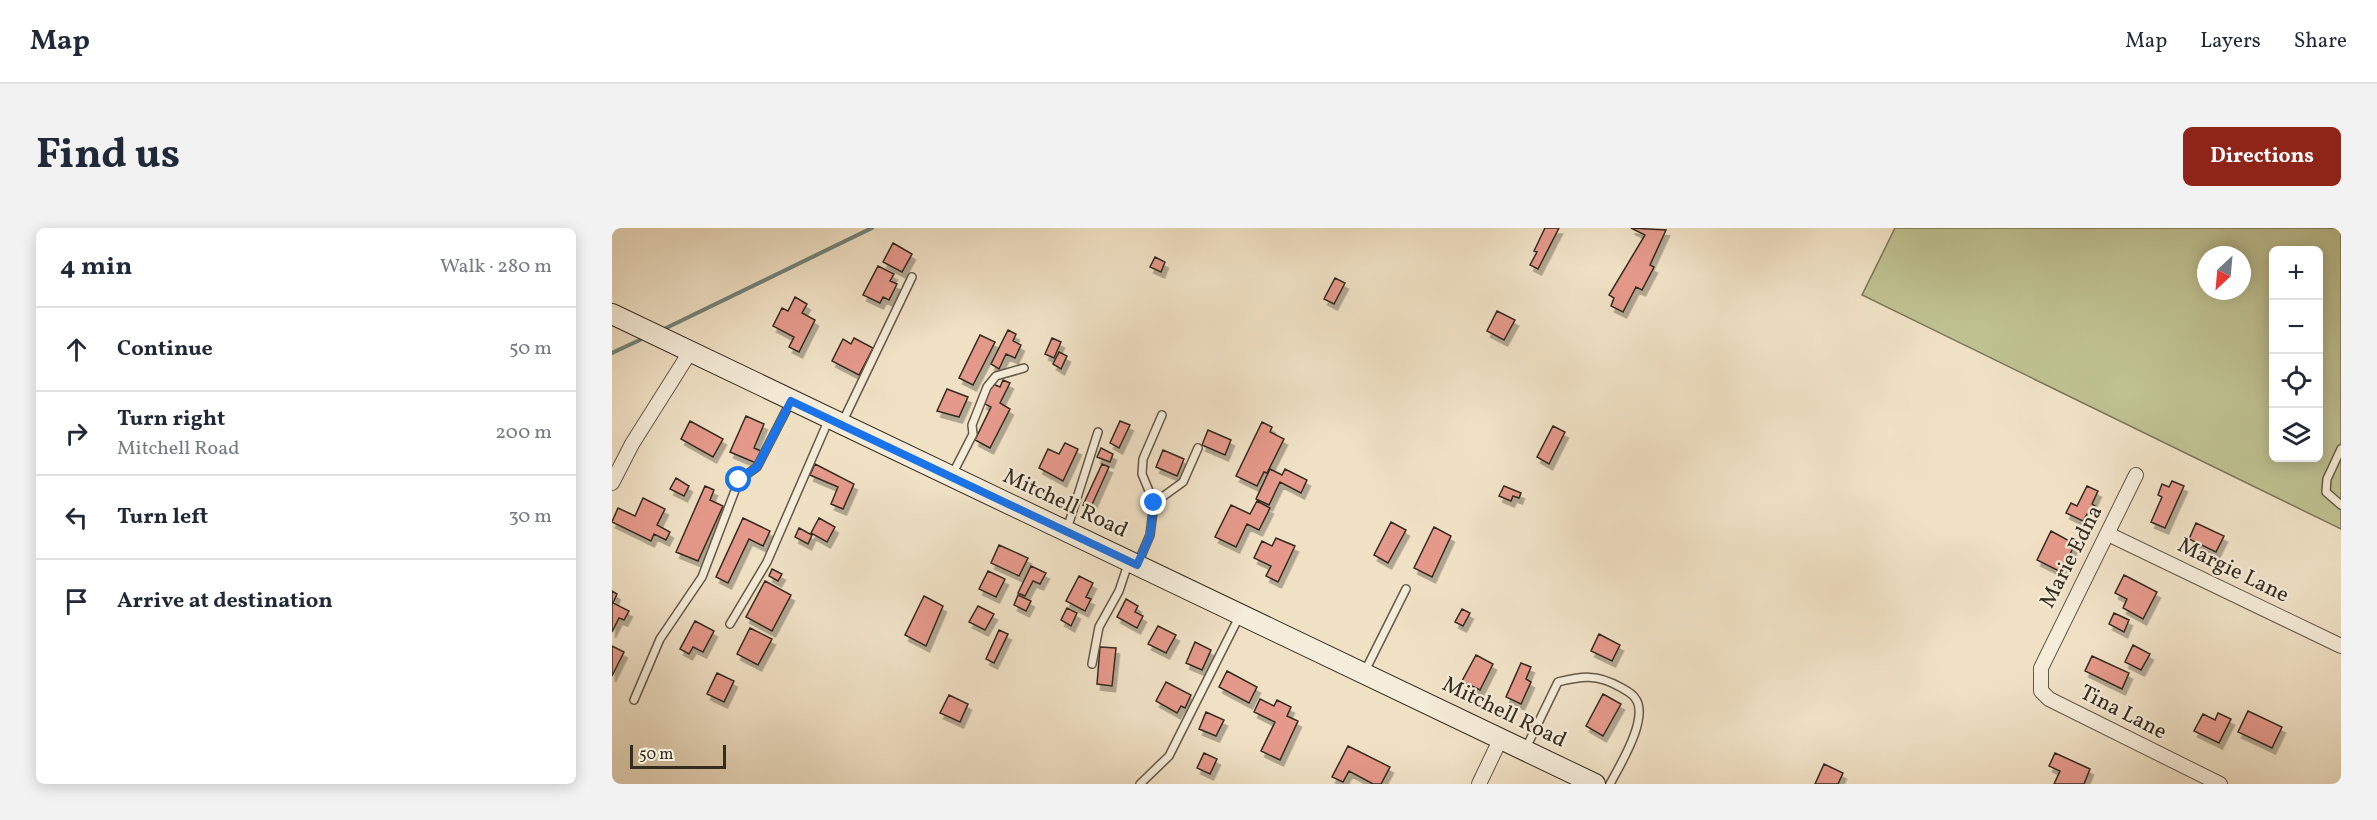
<!DOCTYPE html>
<meta charset="utf-8">
<style>
:root{--surface:#fff;--page:#f2f2f3;--text:#1f2937;--muted:#747a83;--line:#e0e1e3;--accent:#8f2418}
body{margin:0;font-family:Vollkorn,serif;background:var(--page);color:var(--text)}
.controls{position:absolute;right:18px;top:18px;display:grid;overflow:hidden;border-radius:9px;box-shadow:0 3px 15px #0003}
.controls button{width:54px;height:54px;display:grid;place-items:center;padding:0;border:0;border-bottom:2px solid var(--line);background:var(--surface);color:var(--text);font:30px sans-serif}
.compass{position:absolute;left:1585px;top:18px;width:54px;height:54px;border-radius:50%;background:var(--surface);box-shadow:0 3px 15px #0003;rotate:206deg}
.scale{position:absolute;left:18px;bottom:15px;width:96px;box-sizing:border-box;padding-left:6px;border:3px solid #352c20;border-top:0;font-size:16px;line-height:21px;white-space:nowrap;color:#352c20;-webkit-text-stroke:4px #f5ecd9;paint-order:stroke}
.stop{position:absolute;width:18px;height:18px;margin:-14px;border:4px solid #1a73e8;border-radius:50%;background:#fff}
.stop.end{background:#1a73e8;border-color:#fff;box-shadow:0 2px 6px #0008}
.list{margin:0;padding:0;list-style:none}
h2{display:flex;justify-content:space-between;align-items:center;height:78px;margin:0;padding:0 24px;font-size:26px}
h2 small{font-size:20px;font-weight:400;color:var(--muted)}
.list li{display:grid;grid-template-columns:39px 1fr auto;gap:18px;align-items:center;box-sizing:border-box;height:84px;padding:0 24px;border-top:2px solid var(--line)}
.list b{display:block;font-size:22px;white-space:nowrap}
.list p{margin:0;font-size:20px;white-space:nowrap;color:var(--muted)}
.list em{font-size:20px;font-style:normal;color:var(--muted)}
.icon{flex:none;width:33px;height:33px;fill:none;stroke:currentColor;stroke-width:2;stroke-linecap:round;stroke-linejoin:round}
.map{position:relative;flex:none;width:1729px;height:556px;overflow:hidden;border-radius:9px}
header{display:flex;align-items:center;gap:36px;box-sizing:border-box;height:84px;padding:0 30px;background:var(--surface);border-bottom:2px solid var(--line)}
header strong{font-size:28px}
nav{display:flex;gap:33px;margin-inline-start:auto;font-size:21px}
.intro{display:flex;align-items:center;justify-content:space-between;box-sizing:border-box;height:144px;padding:0 36px}
h1{margin:0;font-size:42px}
.button{padding:15px 27px;border-radius:9px;background:var(--accent);color:#fff;font-size:21px;font-weight:700}
main{display:flex;gap:36px;padding:0 36px}
aside{flex:1;background:var(--surface);border-radius:9px;box-shadow:0 3px 15px #0003}
.map>svg:first-child{display:block}
.green{fill:#bfc191;stroke:#7a7658;stroke-width:1.5;fill-rule:evenodd}
.lines{fill:none;stroke-linecap:round;stroke-linejoin:round}
.stream{stroke:#728379;stroke-width:4}
.building{fill:#e5998a;stroke:#352c20;stroke-width:1.5;filter:url(#shadow)}
.lane-casing{stroke:#645949;stroke-width:10}
.street-casing{stroke:#645949;stroke-width:16}
.secondary-casing{stroke:#352c20;stroke-width:22}
.lane{stroke:#f5ecd9;stroke-width:7}
.street{stroke:#f5ecd9;stroke-width:14}
.secondary{stroke:#f5ecd9;stroke-width:20}
.route{stroke:#1a73e8;stroke-width:8}
.labels{text-anchor:middle;dominant-baseline:central;stroke-width:4.5;stroke-linejoin:round;paint-order:stroke}
.street-label{font-size:22px;fill:#352c20;stroke:#f5ecd9}
</style>
<header>
<strong>Map</strong>
<nav><a>Map</a><a>Layers</a><a>Share</a></nav>
</header>
<div class="intro"><h1>Find us</h1><a class="button">Directions</a></div>
<main>
<aside>
<h2>4 min<small>Walk · 280 m</small></h2>
<ul class="list">
<li><svg class="icon" aria-label="ahead" viewBox="0 0 24 24"><path d="M12 20V5M6 11l6-6 6 6"/></svg><div><b>Continue</b></div><em>50 m</em></li>
<li><svg class="icon" aria-label="right" viewBox="0 0 24 24"><path d="M7 20v-9h11M14 6l5 5-5 5"/></svg><div><b>Turn right</b><p>Mitchell Road</p></div><em>200 m</em></li>
<li><svg class="icon" aria-label="left" viewBox="0 0 24 24"><path d="M17 20v-9H6M10 6l-5 5 5 5"/></svg><div><b>Turn left</b></div><em>30 m</em></li>
<li><svg class="icon" aria-label="arrive" viewBox="0 0 24 24"><path d="M6 21V4h12l-3 4 3 4H6"/></svg><div><b>Arrive at destination</b></div></li>
</ul>
</aside>
<div class="map">
<svg width="1729" height="556" viewBox="0 0 1729 556">
<defs>
<filter id="shadow"><feDropShadow dx="3.5" dy="6" stdDeviation="0" flood-color="#0004"/></filter>
</defs>
<rect width="100%" height="100%" fill="#f0e1c5"/>
<filter id="stains"><feTurbulence type="fractalNoise" baseFrequency=".00333" numOctaves="4"/><feColorMatrix values="0 0 0 0 .2 0 0 0 0 .09 0 0 0 0 .02 0 0 0 .5 -.17"/></filter>
<radialGradient id="worn" r=".72"><stop offset=".6" stop-color="#630" stop-opacity="0"/><stop offset="1" stop-color="#630" stop-opacity=".3"/></radialGradient>
<path class="green" d="M 1283,0 L 1729,0 L 1729,301 L 1250,67 ZM 1662,22 L 1706,22 L 1706,230 L 1662,230 ZM 1594,27 L 1630,27 L 1630,63 L 1594,63 Z"/>
<g class="lines">
<path class="stream" d="M 50,102 L 260,0
M 0,125 L 32,110"/>
</g>
<path class="building" d="M 933,0 L 947,0 L 926,41 L 918,37 L 925,24 L 922,23 Z
M 1019,0 L 1054,2 L 1038,37 L 1042,39 L 1030,62 L 1024,59 L 1011,84 L 999,78 L 1002,70 L 997,67 L 1033,7 Z
M 281,15 L 300,26 L 290,44 L 271,34 Z
M 543,29 L 553,34 L 549,44 L 538,39 Z
M 266,38 L 282,46 L 278,53 L 285,56 L 277,72 L 271,69 L 268,75 L 251,67 Z
M 723,50 L 733,55 L 722,76 L 712,71 Z
M 183,69 L 195,76 L 190,85 L 203,92 L 187,124 L 177,119 L 182,109 L 161,98 L 170,80 L 176,83 Z
M 885,83 L 903,92 L 892,112 L 875,103 Z
M 396,102 L 404,106 L 401,113 L 409,117 L 403,130 L 394,126 L 387,141 L 379,136 Z
M 368,107 L 383,114 L 361,157 L 347,150 Z
M 242,110 L 261,120 L 247,147 L 220,133 L 231,111 L 239,116 Z
M 440,110 L 449,114 L 442,130 L 433,126 Z
M 447,124 L 455,128 L 449,141 L 441,136 Z
M 391,152 L 398,155 L 388,175 L 398,181 L 378,220 L 363,212 L 379,179 L 371,175 L 381,156 L 388,159 Z
M 335,161 L 356,169 L 347,189 L 325,183 Z
M 134,188 L 152,196 L 142,220 L 149,223 L 144,235 L 118,224 Z
M 78,193 L 111,211 L 101,229 L 69,211 Z
M 508,193 L 518,197 L 507,220 L 498,215 Z
M 650,194 L 660,199 L 658,204 L 672,211 L 655,245 L 652,244 L 645,258 L 624,248 Z
M 941,198 L 953,204 L 937,236 L 925,229 Z
M 596,202 L 619,212 L 613,227 L 590,217 Z
M 453,215 L 466,221 L 451,253 L 427,240 L 436,221 L 447,226 Z
M 489,220 L 501,226 L 498,234 L 485,229 Z
M 551,222 L 572,231 L 565,248 L 544,239 Z
M 203,236 L 242,256 L 231,281 L 219,276 L 226,259 L 198,247 Z
M 490,236 L 497,239 L 478,281 L 471,277 Z
M 658,241 L 670,247 L 673,241 L 695,252 L 689,265 L 668,254 L 657,277 L 644,271 Z
M 64,250 L 77,258 L 72,268 L 58,261 Z
M 1560,253 L 1572,258 L 1553,300 L 1539,294 L 1550,269 L 1546,267 L 1550,256 L 1557,259 Z
M 93,258 L 102,262 L 98,272 L 111,278 L 86,333 L 64,324 Z
M 892,258 L 909,265 L 907,270 L 901,268 L 899,273 L 887,268 Z
M 1475,258 L 1486,263 L 1480,276 L 1483,278 L 1479,287 L 1475,286 L 1471,293 L 1454,285 L 1459,275 L 1465,278 Z
M 31,270 L 53,281 L 45,297 L 58,304 L 54,312 L 42,306 L 39,313 L 0,294 L 6,280 L 23,288 Z
M 645,273 L 658,280 L 647,302 L 635,296 L 624,319 L 603,309 L 619,277 L 638,286 Z
M 131,290 L 158,303 L 151,318 L 137,311 L 116,355 L 104,349 Z
M 207,290 L 223,299 L 215,314 L 199,305 Z
M 779,294 L 794,302 L 776,335 L 762,327 Z
M 1584,295 L 1612,308 L 1604,324 L 1577,311 Z
M 822,299 L 839,308 L 820,349 L 802,340 Z
M 187,300 L 200,307 L 196,316 L 183,309 Z
M 1439,303 L 1463,316 L 1449,344 L 1425,332 Z
M 664,310 L 683,318 L 666,354 L 654,348 L 659,338 L 642,330 L 650,313 L 660,318 Z
M 387,317 L 416,330 L 407,348 L 379,335 Z
M 419,338 L 434,345 L 428,356 L 421,353 L 413,368 L 406,365 Z
M 160,341 L 170,346 L 166,353 L 157,348 Z
M 376,343 L 393,351 L 384,369 L 367,361 Z
M 1512,347 L 1545,364 L 1531,391 L 1511,380 L 1515,371 L 1503,365 Z
M 467,348 L 481,355 L 474,369 L 479,371 L 473,383 L 454,373 Z
M 153,353 L 179,367 L 160,403 L 134,389 Z
M 0,363 L 5,366 L 1,375 L 17,383 L 12,392 L 7,390 L 0,404 Z
M 406,367 L 419,373 L 414,383 L 402,377 Z
M 312,368 L 331,378 L 314,418 L 293,407 Z
M 514,371 L 526,378 L 523,384 L 531,388 L 525,400 L 505,389 Z
M 366,378 L 382,386 L 373,402 L 357,394 Z
M 455,380 L 465,385 L 459,398 L 449,392 Z
M 850,381 L 858,385 L 851,398 L 843,394 Z
M 1502,385 L 1517,392 L 1512,404 L 1497,396 Z
M 83,393 L 102,403 L 91,424 L 81,419 L 77,426 L 68,421 Z
M 546,398 L 564,407 L 554,425 L 536,416 Z
M 138,400 L 160,411 L 146,437 L 125,426 Z
M 387,402 L 396,406 L 382,435 L 374,431 Z
M 987,406 L 1008,417 L 1000,433 L 979,423 Z
M 583,414 L 599,422 L 590,442 L 574,435 Z
M 1521,417 L 1538,426 L 1529,442 L 1513,434 Z
M 0,418 L 12,424 L 0,448 Z
M 488,419 L 504,420 L 500,458 L 485,456 Z
M 864,427 L 881,436 L 868,462 L 850,453 Z
M 1480,428 L 1517,445 L 1510,461 L 1473,443 Z
M 909,435 L 919,439 L 914,451 L 919,454 L 909,476 L 894,469 Z
M 615,443 L 645,459 L 637,475 L 607,459 Z
M 105,445 L 122,453 L 112,474 L 95,466 Z
M 554,454 L 579,467 L 573,480 L 569,478 L 565,485 L 544,473 Z
M 991,466 L 1009,476 L 991,508 L 974,498 Z
M 337,467 L 356,476 L 348,494 L 328,485 Z
M 648,471 L 662,478 L 665,472 L 679,479 L 675,488 L 686,493 L 668,532 L 649,523 L 663,494 L 642,484 Z
M 1636,483 L 1670,499 L 1660,520 L 1626,504 Z
M 594,484 L 612,492 L 604,508 L 587,501 Z
M 1606,485 L 1619,491 L 1607,515 L 1582,503 L 1591,486 L 1603,492 Z
M 736,518 L 778,539 L 769,556 L 761,556 L 737,543 L 731,554 L 720,549 Z
M 592,525 L 605,531 L 598,546 L 585,540 Z
M 1443,525 L 1478,541 L 1472,556 L 1442,556 L 1448,543 L 1437,538 Z
M 1212,536 L 1231,545 L 1226,556 L 1203,556 Z"/>
<g class="lines">
<defs>
<path id="lane" d="M 231,193 L 300,49
M 1729,221 L 1715,251 L 1714,264 L 1729,277
M 340,247 L 361,206 L 360,197 L 375,159 L 384,148 L 412,140
M 542,275 L 530,246 L 531,231 L 550,187
M 455,301 L 486,204
M 526,335 L 538,307 L 542,275 L 571,254 L 586,220
M 118,396 L 155,334 L 217,191
M 480,436 L 487,399 L 507,363 L 516,336
M 753,443 L 794,361
M 22,472 L 48,411 L 90,349 L 127,252 L 145,239 L 179,173
M 914,520 L 946,454 C 970,448 985,446 1008,459 C 1013,462 1020,465 1023,470 C 1038,489 1008,537 998,556
M 528,556 L 557,528 L 627,389"/>
<path id="street" d="M 1524,247 L 1429,440 L 1429,463 L 1437,471 L 1608,556
M 0,255 L 20,216 L 78,124
M 1496,306 L 1729,418
M 867,556 L 889,510"/>
<path id="secondary" d="M 0,86 L 983,556"/>
</defs>
<use href="#lane" class="lane-casing"/>
<use href="#street" class="street-casing"/>
<use href="#secondary" class="secondary-casing"/>
<use href="#lane" class="lane"/>
<use href="#street" class="street"/>
<use href="#secondary" class="secondary"/>
</g>
<g class="lines">
<path class="route" d="M 127,252 L 145,239 L 179,173 L 525,337 L 538,308 L 542,275"/>
</g>
<g class="labels">
<g class="street-label">
<text transform="translate(453 276) rotate(25)">Mitchell Road</text>
<text transform="translate(1460 329) rotate(-63)">Marie Edna</text>
<text transform="translate(1621 343) rotate(26)">Margie Lane</text>
<text transform="translate(892 485) rotate(26)">Mitchell Road</text>
<text transform="translate(1511 485) rotate(27)">Tina Lane</text>
</g>
</g>
<rect width="100%" height="100%" filter="url(#stains)"/>
<rect width="100%" height="100%" fill="url(#worn)"/>
</svg>
<div class="controls">
<button>+</button>
<button>−</button>
<button><svg class="icon" aria-label="locate" viewBox="0 0 24 24"><circle cx="12" cy="12" r="6"/><path d="M12 2v4M12 18v4M2 12h4M18 12h4"/></svg></button>
<button><svg class="icon" aria-label="layers" viewBox="0 0 24 24"><path d="M12 4l9 5-9 5-9-5zM3 14l9 5 9-5"/></svg></button>
</div>
<svg class="compass" viewBox="-18 -18 36 36"><path d="M0-13l5 13h-10z" fill="#e53935"/><path d="M0 13l5-13h-10z" fill="#747a83"/></svg>
<div class="scale">50 m</div>
<div class="stop" style="left:127px;top:252px"></div>
<div class="stop end" style="left:542px;top:275px"></div>
</div>
</main>
